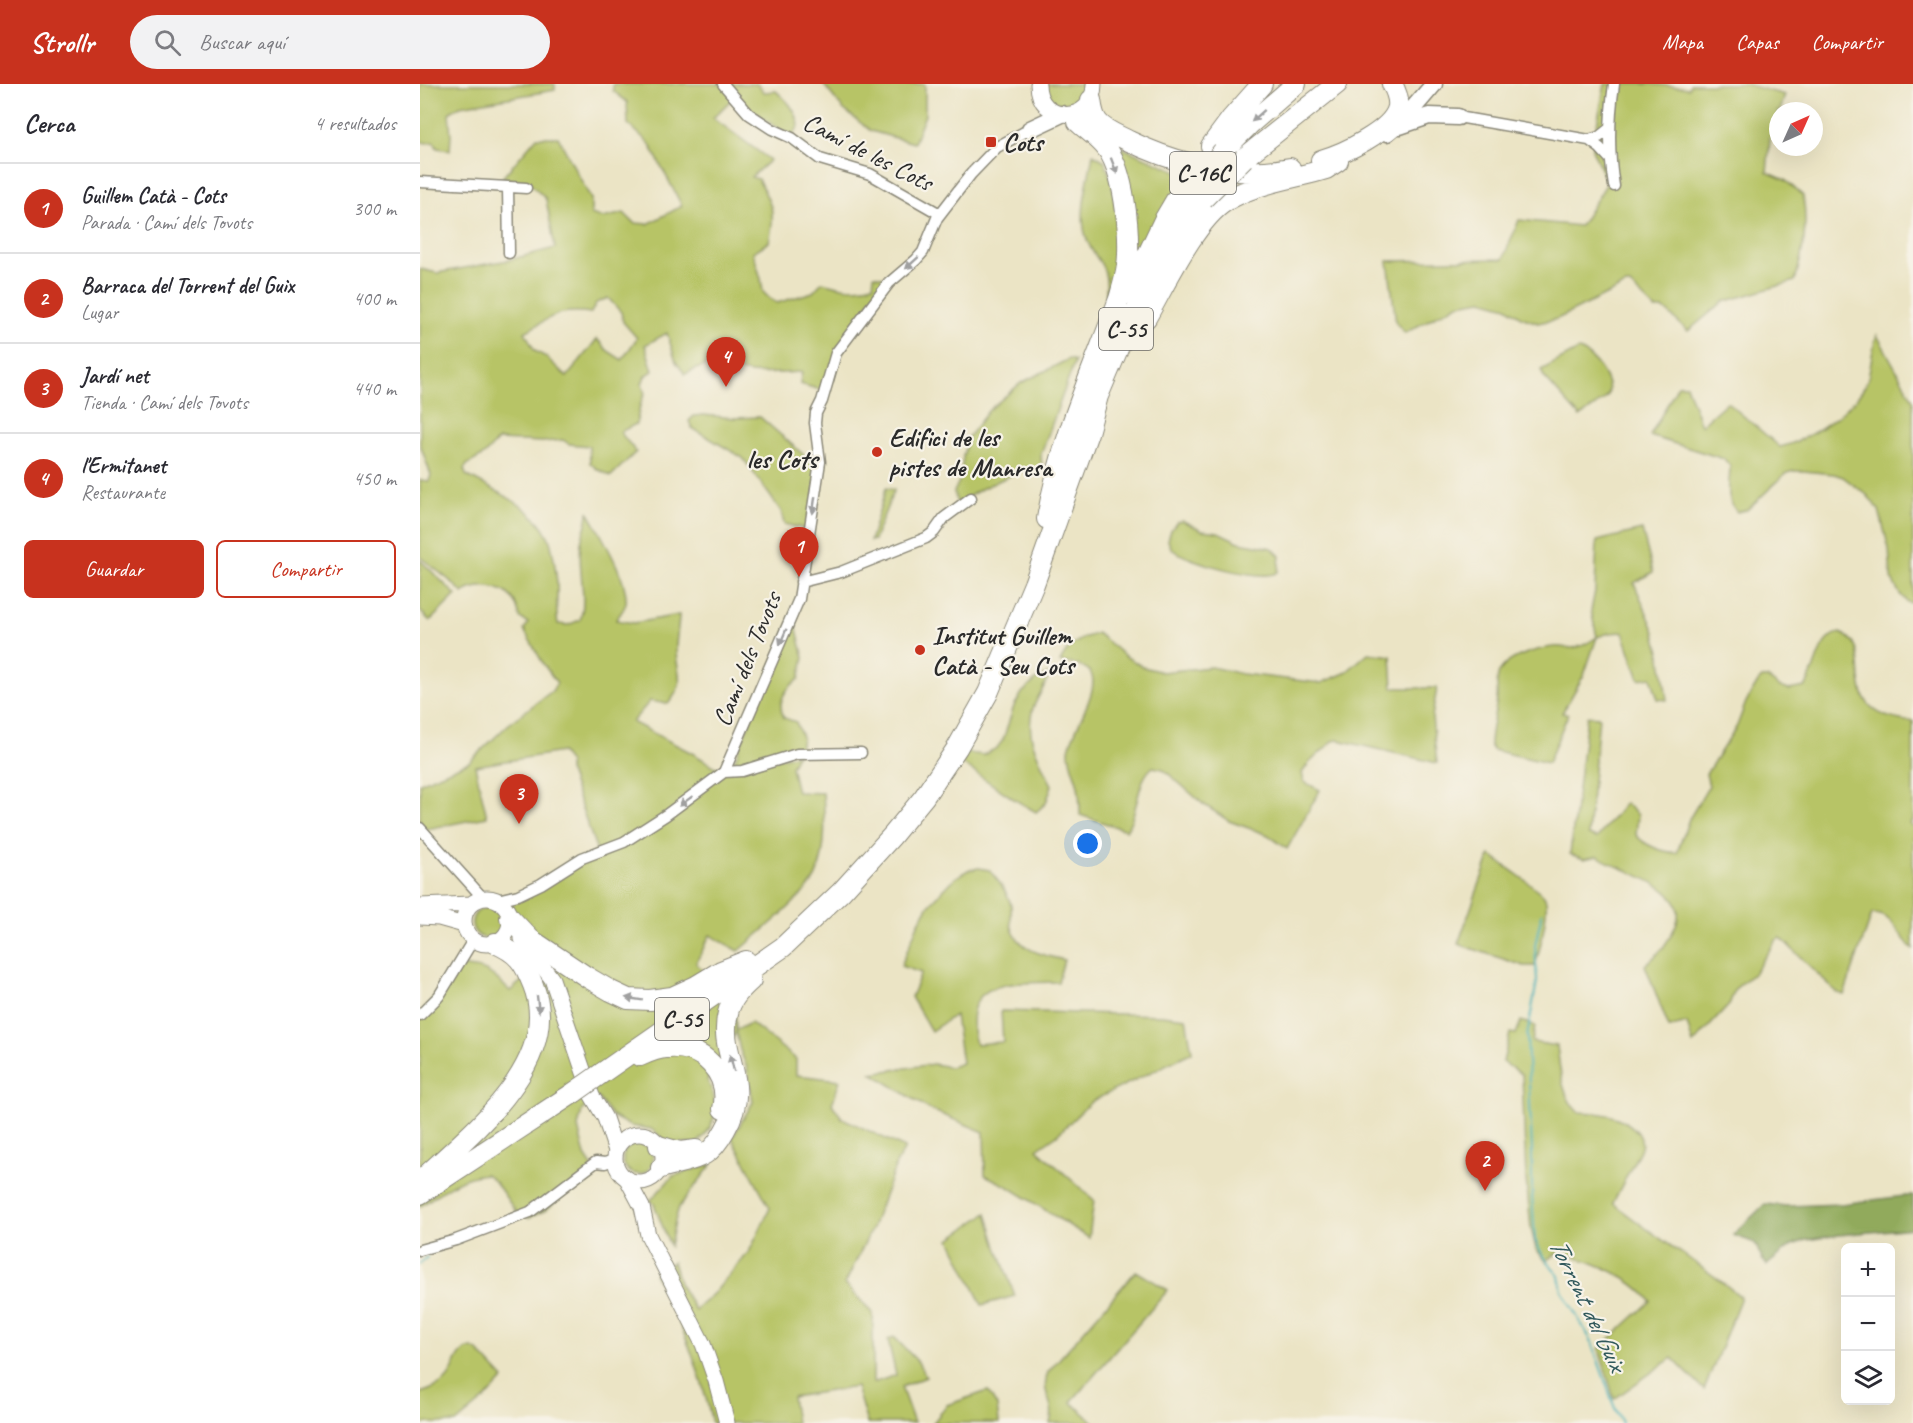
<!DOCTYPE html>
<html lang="es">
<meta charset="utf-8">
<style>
:root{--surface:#fff;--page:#f2f2f3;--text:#2b2b33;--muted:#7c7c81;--line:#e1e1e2;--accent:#c8321e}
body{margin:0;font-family:Caveat,sans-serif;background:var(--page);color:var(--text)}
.controls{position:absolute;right:18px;bottom:18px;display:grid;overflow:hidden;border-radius:9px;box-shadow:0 6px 24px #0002}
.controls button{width:54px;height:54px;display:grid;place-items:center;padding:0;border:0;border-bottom:2px solid var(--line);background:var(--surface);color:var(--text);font:30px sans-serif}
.compass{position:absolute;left:1349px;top:18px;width:54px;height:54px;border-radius:50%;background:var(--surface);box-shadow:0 6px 24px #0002;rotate:45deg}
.you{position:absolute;left:668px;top:760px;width:21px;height:21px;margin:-15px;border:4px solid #fff;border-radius:50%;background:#1a73e8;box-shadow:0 0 0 9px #1a73e833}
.badge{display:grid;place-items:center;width:39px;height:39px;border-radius:50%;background:var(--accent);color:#fff;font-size:20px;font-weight:700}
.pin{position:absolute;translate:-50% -50px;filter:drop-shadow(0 2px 3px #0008)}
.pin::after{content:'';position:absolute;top:32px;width:21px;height:18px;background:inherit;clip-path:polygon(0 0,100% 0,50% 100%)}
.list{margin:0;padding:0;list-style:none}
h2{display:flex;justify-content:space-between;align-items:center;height:78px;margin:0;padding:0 24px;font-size:26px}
h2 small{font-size:20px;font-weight:400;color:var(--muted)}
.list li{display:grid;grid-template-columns:39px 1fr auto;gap:18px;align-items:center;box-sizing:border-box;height:90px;padding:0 24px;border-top:2px solid var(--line)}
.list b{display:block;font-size:22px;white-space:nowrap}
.list p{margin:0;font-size:20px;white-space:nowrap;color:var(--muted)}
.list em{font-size:20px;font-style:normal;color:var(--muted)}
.actions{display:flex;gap:12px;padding:18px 24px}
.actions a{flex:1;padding:14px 0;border:2px solid var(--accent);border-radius:9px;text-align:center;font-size:21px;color:var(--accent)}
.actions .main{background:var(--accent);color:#fff}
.icon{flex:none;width:33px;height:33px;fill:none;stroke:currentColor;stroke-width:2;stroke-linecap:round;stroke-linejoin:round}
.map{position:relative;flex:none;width:1493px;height:1339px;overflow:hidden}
header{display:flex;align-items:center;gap:36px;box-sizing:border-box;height:84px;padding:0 30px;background:var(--accent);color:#fff}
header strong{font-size:28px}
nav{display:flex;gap:33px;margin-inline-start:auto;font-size:21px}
.search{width:420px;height:54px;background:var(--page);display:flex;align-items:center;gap:15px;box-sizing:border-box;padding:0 21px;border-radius:33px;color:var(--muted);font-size:22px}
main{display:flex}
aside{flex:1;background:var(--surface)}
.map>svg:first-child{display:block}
.green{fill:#b7c466;stroke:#717848;stroke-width:1.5;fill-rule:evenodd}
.forest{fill:#91aa5b;stroke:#5e6a43;stroke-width:1.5}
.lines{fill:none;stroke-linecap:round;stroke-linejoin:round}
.stream{stroke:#3daeb8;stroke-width:2}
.street-casing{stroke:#8b8878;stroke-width:13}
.secondary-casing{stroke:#8b8878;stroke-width:17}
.primary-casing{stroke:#8b8878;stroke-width:19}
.highway-casing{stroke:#8b8878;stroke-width:22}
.street{stroke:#fff;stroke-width:10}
.secondary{stroke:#fff;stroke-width:15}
.primary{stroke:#fff;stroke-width:16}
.highway{stroke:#fff;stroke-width:20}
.highway-bridge-casing{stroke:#8b8878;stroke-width:22;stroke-linecap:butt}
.highway-bridge{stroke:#fff;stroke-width:20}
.oneway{fill:#a0a0a0}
.poi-dot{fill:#c8321e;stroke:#f7f3e8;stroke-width:2}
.labels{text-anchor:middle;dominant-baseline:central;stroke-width:4.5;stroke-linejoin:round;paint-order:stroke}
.shield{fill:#f7f3e8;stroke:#686764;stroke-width:1.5}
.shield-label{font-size:24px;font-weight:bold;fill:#2b2b2b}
.poi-label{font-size:26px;font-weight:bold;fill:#2b2b2b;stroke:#f7f3e8;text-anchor:start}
.street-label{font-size:26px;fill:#2b2b2b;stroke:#f7f3e8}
.neighbourhood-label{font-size:27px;font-weight:bold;fill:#2b2b2b;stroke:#f7f3e8}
.water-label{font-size:27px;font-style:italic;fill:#31595c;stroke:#f7f3e8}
</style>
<header>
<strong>Strollr</strong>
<div class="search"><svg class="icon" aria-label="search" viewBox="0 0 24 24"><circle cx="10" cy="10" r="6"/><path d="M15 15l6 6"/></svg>Buscar aquí</div>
<nav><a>Mapa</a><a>Capas</a><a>Compartir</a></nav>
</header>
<main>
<aside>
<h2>Cerca<small>4 resultados</small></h2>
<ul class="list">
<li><span class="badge">1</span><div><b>Guillem Catà - Cots</b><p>Parada · Camí dels Tovots</p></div><em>300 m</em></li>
<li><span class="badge">2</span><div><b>Barraca del Torrent del Guix</b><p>Lugar</p></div><em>400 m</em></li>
<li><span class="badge">3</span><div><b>Jardí net</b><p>Tienda · Camí dels Tovots</p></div><em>440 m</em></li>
<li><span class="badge">4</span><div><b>l'Ermitanet</b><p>Restaurante</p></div><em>450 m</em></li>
</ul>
<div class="actions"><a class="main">Guardar</a><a>Compartir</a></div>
</aside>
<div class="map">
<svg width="1493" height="1339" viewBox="0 0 1493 1339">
<rect width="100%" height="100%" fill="#f7f3e8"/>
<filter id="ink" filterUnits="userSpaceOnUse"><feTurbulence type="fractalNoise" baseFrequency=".0167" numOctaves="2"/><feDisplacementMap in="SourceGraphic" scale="12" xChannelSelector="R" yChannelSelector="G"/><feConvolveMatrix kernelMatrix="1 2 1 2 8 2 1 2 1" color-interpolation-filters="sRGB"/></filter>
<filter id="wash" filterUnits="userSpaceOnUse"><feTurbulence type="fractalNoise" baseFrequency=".008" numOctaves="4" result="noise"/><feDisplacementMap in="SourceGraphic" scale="24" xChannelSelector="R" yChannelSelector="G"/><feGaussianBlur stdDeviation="1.35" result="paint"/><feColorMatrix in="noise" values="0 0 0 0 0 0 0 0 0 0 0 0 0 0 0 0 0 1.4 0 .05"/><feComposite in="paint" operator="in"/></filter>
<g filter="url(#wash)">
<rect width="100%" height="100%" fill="#ebe4c5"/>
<path class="green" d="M 0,0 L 135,0 L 135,6 L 40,22 L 29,29 L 31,52 L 30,66 L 17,64 L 14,58 L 6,59 L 0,57 Z
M 193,0 L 337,0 L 344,8 L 356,7 C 367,17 376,25 379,41 L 372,54 L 313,14 L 293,34 L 350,76 L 331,93 L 338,95 C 352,122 356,126 349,158 L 333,168 L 341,195 L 343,208 L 350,215 L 357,219 L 393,208 L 402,198 C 420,203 435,207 453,201 L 454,191 L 466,194 L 448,220 L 401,306 L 380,300 L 382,288 C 353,289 321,295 297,276 L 265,290 L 256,278 L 247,249 L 225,261 L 233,287 L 225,292 L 222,300 L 225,310 C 219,318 219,331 216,340 L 200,348 L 216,368 L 191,392 L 177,385 L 170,379 L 169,362 L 149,360 L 143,356 L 123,358 L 78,356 L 64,371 L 48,380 L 44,385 L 46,391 C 74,407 113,421 128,452 C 134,466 135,483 137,498 C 138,512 135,526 138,540 L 148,541 L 160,536 C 168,515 157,484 161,459 C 163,447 168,439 168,427 C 179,448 209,496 206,519 C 205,525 199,531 196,536 L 214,539 L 259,531 C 259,542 256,553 256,565 C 256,591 268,596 248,620 L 230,617 L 212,638 L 272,669 L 304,688 L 377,670 L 371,683 L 377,708 L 403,709 C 405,737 407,765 396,792 C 388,810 336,852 319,867 L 290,851 L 276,879 L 315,922 L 316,946 L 331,939 L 376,975 L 376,991 L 420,996 L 412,1020 L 422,1034 L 485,1064 L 477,1078 L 452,1144 L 425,1200 L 453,1229 L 453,1299 L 476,1291 L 468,1256 L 474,1253 L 498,1278 L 506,1293 L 481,1303 L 494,1339 L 447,1339 L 436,1303 L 372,1313 L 376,1339 L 292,1339 C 281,1287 261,1236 234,1190 L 253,1178 L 259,1199 L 275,1226 L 295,1208 L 329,1168 L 350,1124 L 312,1054 L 333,1018 L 327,984 L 320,966 L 316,948 L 287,996 C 301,1021 297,1042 276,1060 L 249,1059 L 231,1045 L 210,1042 L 192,1032 L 178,1014 L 162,1026 L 158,1043 L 165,1072 L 174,1085 L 126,1126 L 109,1134 L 96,1128 L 76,1099 L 66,1090 C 42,1091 18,1109 0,1123 L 0,931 L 41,877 L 46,883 C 71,885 72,891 90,907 L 109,891 L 117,909 L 145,869 L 93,833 L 90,819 L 98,811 L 177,767 L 149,688 L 149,679 L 141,668 L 55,682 L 67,733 L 2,746 L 0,744 L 0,699 L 49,678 L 91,638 L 132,607 L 137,599 L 124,581 L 104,546 L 108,539 L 100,534 C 98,527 97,521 93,515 C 82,501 56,499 43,509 L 29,496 L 0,473 L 0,396 L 9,397 L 11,391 L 0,360 L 0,185 L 17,189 L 89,176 L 135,164 L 126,115 L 108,98 L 82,94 L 117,53 L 138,53 L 171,115 L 171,130 L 183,134 L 204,129 L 214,139 L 228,140 L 262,122 L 229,59 L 208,40 L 207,18 L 193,7 ZM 188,214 L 201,228 L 203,238 L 217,254 L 202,276 L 188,267 L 177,255 L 147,293 L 126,273 L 115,267 L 105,248 C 132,233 138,224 171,229 L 176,219 Z
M 403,0 L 505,0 L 505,31 L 494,59 L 451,47 L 423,25 Z
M 626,0 L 666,0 C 665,21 644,28 629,13 Z
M 1185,0 L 1230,0 L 1269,4 L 1270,0 L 1325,0 L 1365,11 L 1360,27 L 1358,27 L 1350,55 L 1347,88 L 1365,96 L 1383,112 C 1388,142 1383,168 1375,197 L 1303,218 L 1268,247 L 1244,225 L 1235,225 L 1210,201 L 1206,201 L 1137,235 L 1118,239 L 1101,233 L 1087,223 L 1062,216 L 1038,220 L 985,249 L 976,239 L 968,177 L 1083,175 L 1099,136 L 1160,142 L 1187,99 L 1172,65 Z
M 688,58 L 767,91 L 737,138 L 710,192 Z
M 673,70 L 685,77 L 692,99 L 698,145 L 699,184 L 686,212 C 689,176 675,180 666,153 C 658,128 669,95 673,70 Z
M 1457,251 L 1493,316 L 1493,519 L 1487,518 L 1480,510 L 1471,494 L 1469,465 L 1459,426 L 1447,411 L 1423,393 L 1414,390 L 1384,387 L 1374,387 L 1365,390 L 1327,426 L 1317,428 C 1304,413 1310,400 1310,382 L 1304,375 L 1230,352 L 1258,301 L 1266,301 L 1281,341 L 1307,318 L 1360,363 C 1387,357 1437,324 1447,297 C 1452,282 1451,266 1457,251 Z
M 1158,266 C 1172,268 1197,302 1186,314 L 1160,333 L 1124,293 L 1121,286 Z
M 649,275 L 655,277 L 621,370 L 622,387 L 602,386 L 561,405 L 537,420 L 534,408 L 541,393 L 543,372 L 548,353 L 569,326 L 601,299 Z
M 283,331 L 315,334 L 340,333 L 399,384 L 391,446 L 364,440 L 361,427 L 323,374 L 272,344 L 269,337 L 274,332 Z
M 466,404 L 474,406 L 454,456 L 450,457 Z
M 763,437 L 782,446 L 798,448 L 819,458 L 852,464 L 860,472 L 858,488 C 844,499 765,477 752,465 C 749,461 749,460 748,456 L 751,446 L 757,438 Z
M 1222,446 L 1233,488 L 1214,499 L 1235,548 L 1240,568 L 1247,616 L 1238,615 L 1231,593 L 1219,595 L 1203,548 L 1189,549 L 1177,553 L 1164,591 L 1142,629 L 1148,630 L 1128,679 L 1073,666 L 1070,661 C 1070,646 1075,631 1077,615 C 1078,608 1076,599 1078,592 C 1082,574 1117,565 1133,563 C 1138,562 1142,563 1147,564 C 1159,565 1168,559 1177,553 L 1171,527 L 1175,507 L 1177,457 Z
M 0,476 L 36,511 L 10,537 L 0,527 Z
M 373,529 L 384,574 L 379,595 C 365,605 356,618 364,634 L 376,638 L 382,653 L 380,665 L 322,682 L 313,680 Z
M 677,549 L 705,572 L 723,583 L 742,588 L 791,583 L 822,590 L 901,599 L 925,589 L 948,569 L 971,572 L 973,604 L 1017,604 L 1012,633 L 1017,679 L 918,656 L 913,657 L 889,679 L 882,689 L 884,698 L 900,706 L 867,765 L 848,751 L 809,737 L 783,720 L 743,685 L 733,683 C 716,695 719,729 706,746 L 660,731 C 660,720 660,709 657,698 C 654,688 649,678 649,667 C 650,648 687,599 667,585 C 660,580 649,579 640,578 C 649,560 659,555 677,549 Z
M 1420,549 C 1458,563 1419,614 1466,632 C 1475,635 1483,638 1493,637 L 1493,737 L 1490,739 L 1493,744 L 1493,865 C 1479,854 1474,829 1452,830 L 1424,911 L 1416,908 L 1361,854 L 1356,856 L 1335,888 L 1315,905 L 1309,921 L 1273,960 L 1267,939 L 1249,944 L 1225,881 C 1240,870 1249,858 1256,841 C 1272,801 1200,789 1178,772 L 1164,775 L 1150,770 L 1167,632 L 1179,633 L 1168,751 L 1177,754 L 1205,719 L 1218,731 L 1216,751 C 1225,762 1243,768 1257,769 L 1269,735 L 1289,702 L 1286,690 L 1317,642 L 1326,618 L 1338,598 L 1342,594 L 1347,594 L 1360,603 L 1369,606 L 1385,603 C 1397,586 1397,553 1420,549 Z
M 631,589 C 625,601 618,612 613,624 C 604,651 620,678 632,701 L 626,719 L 616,728 L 594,715 L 541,679 L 547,669 L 563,671 L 577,664 L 583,656 L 594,622 L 602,609 L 617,595 Z
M 1070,771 C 1081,780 1120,804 1125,814 C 1130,824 1119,869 1115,882 L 1104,882 L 1038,860 Z
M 559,784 L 569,786 C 577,795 589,810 591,822 C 592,829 590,835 591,841 C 597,866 622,871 644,876 L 638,898 C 592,899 537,894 556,960 L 583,958 L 581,927 L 742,931 L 766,934 L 772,968 L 672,1017 L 637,1051 L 617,1065 L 674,1116 L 669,1154 L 589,1103 L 565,1091 L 564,1048 L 509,1025 L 452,989 L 513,980 L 531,983 L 542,979 L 535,931 L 511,947 L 491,913 L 501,889 L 481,882 L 498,840 L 509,821 L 535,794 L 548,786 Z
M52 839a15 15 0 1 1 30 0a15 15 0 1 1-30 0Z
M 1101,937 L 1115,942 L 1112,958 L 1137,962 C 1140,984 1141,1012 1158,1028 C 1166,1029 1174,1028 1182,1030 C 1198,1032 1226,1045 1221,1064 L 1193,1119 C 1234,1153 1280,1179 1321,1213 L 1284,1306 L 1252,1274 L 1194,1315 L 1179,1265 L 1231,1217 C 1216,1199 1192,1186 1170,1178 C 1159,1174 1153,1173 1143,1166 L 1126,1177 L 1116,1165 L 1111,1144 L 1106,1095 L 1102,991 L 1083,978 L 1090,949 L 1096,950 Z
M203 1075a15 15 0 1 1 30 0a15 15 0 1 1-30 0Z
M 292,1080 L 259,1123 L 255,1137 L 250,1162 L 234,1120 L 230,1117 L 253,1092 Z
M 567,1129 L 577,1163 L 595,1212 L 562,1221 L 530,1155 Z
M 716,1187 L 748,1206 L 651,1318 L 675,1339 L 630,1339 C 637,1318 619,1311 628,1288 Z
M 52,1264 L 58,1267 L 84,1295 L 66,1314 L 36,1339 L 0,1339 L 0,1309 C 8,1307 20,1302 26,1296 C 37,1285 34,1267 52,1264 Z
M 568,1307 L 577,1322 L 579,1339 L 513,1339 L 527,1321 Z"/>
<path class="forest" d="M 1484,1112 L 1493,1112 L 1493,1144 L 1419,1151 L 1387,1156 L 1372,1161 L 1347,1181 L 1342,1175 L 1335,1159 L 1313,1151 L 1345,1120 L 1367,1122 L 1421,1120 Z"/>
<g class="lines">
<path class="stream" d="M 1122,829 L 1115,861 L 1117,897 L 1107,952 L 1112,1066 L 1112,1112 L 1115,1156 L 1122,1170 L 1139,1192 L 1142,1207 L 1171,1256 L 1194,1322 L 1202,1339
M 0,1180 L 7,1173"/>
</g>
</g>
<g filter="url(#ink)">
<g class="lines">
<defs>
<path id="street" d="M 303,0 L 329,30 L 352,45 L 372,54 L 400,75 L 450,90 L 520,130
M 1194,0 C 1189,35 1188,67 1194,102
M 1038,33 L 1169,56 L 1179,53 L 1189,45
M 1169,56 L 1180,64 L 1190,75
M 0,98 L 106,104
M 88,103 L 89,169
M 381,498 L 421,488 L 506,454 L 514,448 L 524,434 L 551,414
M 304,688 L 322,687 L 377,670 L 441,669
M 0,744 L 63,814
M 77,816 L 98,811 L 121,800 L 162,774 L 204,758 L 246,731 L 304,688 L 379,515 L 400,378 L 395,339 L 396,329 L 402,317 L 416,269 L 469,199 L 496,176 L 503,168 L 517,134 L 551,90 L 577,63 L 610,45
M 0,931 L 19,912 L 53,856
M 0,1166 L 36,1156 L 110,1128 L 176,1078 L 185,1079 L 196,1075"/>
<path id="secondary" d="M 618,0 C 618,40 674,41 674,0
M44 837a23 23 0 1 1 46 0a23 23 0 1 1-46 0Z
M 0,822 L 51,820
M 0,833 L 19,834 L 44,841
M 102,855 L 132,895 L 172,1012 L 185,1034 L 196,1067
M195 1074a24 24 0 1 1 48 0a24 24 0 1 1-48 0Z
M 207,1095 L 222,1123 L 228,1151 L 283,1260 L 296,1297 L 307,1339"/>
<path id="primary" d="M 980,42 L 1009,32 L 1038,33
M 610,45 L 642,30
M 967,49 L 984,35 L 1014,0"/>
<path id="highway" d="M 671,16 C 672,23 673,32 678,38 C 685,47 698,51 709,57 C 759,81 815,94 870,84
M 791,62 L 811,35 L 842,0
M 803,67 L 830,40 L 876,0
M 824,74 L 917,0
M 901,76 C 922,70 973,47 978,23 C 979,15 976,7 972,0
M 709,210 L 744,136 L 764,102
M 726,234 C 745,201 775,136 806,117 C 835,99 873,95 906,85 L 918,77
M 627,435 C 640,358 672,288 699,215 C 703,201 708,186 708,170 C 709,142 704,90 688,66 C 680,55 668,47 658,38
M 90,834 L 110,855 L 167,893 L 191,907 L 208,915 L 230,916 L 252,913 L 276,902 L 301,887 L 326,877
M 220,972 C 229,968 238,964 247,964 C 282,960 311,990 303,1025
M 182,989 L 363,863 L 421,808 L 472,752 L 504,713 L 537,664 L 568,609 L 614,500 L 668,349 L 678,312 L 705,248 L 763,136 L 780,112
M 239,1062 L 260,1068 L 276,1066
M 241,1084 C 255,1079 272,1078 285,1070 C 294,1065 300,1055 305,1046 C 334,997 297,972 308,929 C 311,915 321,905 331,896
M 0,1097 C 49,1051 144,978 113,901 C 104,878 98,869 75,859
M 0,1110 L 155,1008"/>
</defs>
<use href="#street" class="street-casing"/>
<use href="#secondary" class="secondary-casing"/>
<use href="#primary" class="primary-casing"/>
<use href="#highway" class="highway-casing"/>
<use href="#street" class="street"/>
<use href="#secondary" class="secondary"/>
<use href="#primary" class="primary"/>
<use href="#highway" class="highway"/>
<defs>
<path id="highway-bridge" d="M 772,106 L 803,67
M 783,115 L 824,74
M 155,1008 L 182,989"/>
</defs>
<use href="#highway-bridge" class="highway-bridge-casing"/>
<use href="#highway-bridge" class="highway-bridge"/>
</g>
<defs><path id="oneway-solid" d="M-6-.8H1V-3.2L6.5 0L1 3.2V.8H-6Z" transform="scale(1.5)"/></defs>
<g class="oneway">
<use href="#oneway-solid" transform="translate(838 32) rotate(138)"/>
<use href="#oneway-solid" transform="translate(694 82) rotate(69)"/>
<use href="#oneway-solid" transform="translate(492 179) rotate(138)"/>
<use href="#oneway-solid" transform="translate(394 421) rotate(98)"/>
<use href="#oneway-solid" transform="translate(363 553) rotate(113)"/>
<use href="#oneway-solid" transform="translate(266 717) rotate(144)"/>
<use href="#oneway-solid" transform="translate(214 915) rotate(-171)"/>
<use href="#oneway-solid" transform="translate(118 920) rotate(83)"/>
<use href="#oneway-solid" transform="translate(312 979) rotate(-104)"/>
</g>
</g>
<g class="poi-dot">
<rect x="565" y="52" width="12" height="12" rx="3"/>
<circle cx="457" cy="368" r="6"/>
<circle cx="500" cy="566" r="6"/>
</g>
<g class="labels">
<g class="shield">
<rect x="750" y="68" width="66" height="42" rx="4.5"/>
<rect x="679" y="224" width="54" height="42" rx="4.5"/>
<rect x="235" y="914" width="54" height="42" rx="4.5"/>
</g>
<g class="shield-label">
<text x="783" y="89">C-16C</text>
<text x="706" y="245">C-55</text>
<text x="262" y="935">C-55</text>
</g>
<g class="poi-label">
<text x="583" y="58">Cots</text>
<text x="469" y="353">Edifici de les<tspan x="469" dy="30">pistes de Manresa</tspan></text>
<text x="512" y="551">Institut Guillem<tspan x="512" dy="30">Catà - Seu Cots</tspan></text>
</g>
<g class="street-label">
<text transform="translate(448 68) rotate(27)">Camí de les Cots</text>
<text transform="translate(327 575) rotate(-68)">Camí dels Tovots</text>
</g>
<g class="neighbourhood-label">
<text x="362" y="375">les Cots</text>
</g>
<g class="water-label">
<text transform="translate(1168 1220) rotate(64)">Torrent del Guix</text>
</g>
</g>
</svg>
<div class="controls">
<button>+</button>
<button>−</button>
<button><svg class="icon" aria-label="layers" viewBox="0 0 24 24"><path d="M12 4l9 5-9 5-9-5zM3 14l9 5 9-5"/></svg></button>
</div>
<svg class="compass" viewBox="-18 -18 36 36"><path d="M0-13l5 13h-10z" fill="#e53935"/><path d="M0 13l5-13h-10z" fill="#7c7c81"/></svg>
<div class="you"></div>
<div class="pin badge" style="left:379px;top:493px">1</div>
<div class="pin badge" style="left:1065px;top:1107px">2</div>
<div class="pin badge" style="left:99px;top:740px">3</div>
<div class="pin badge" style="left:306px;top:303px">4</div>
</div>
</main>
